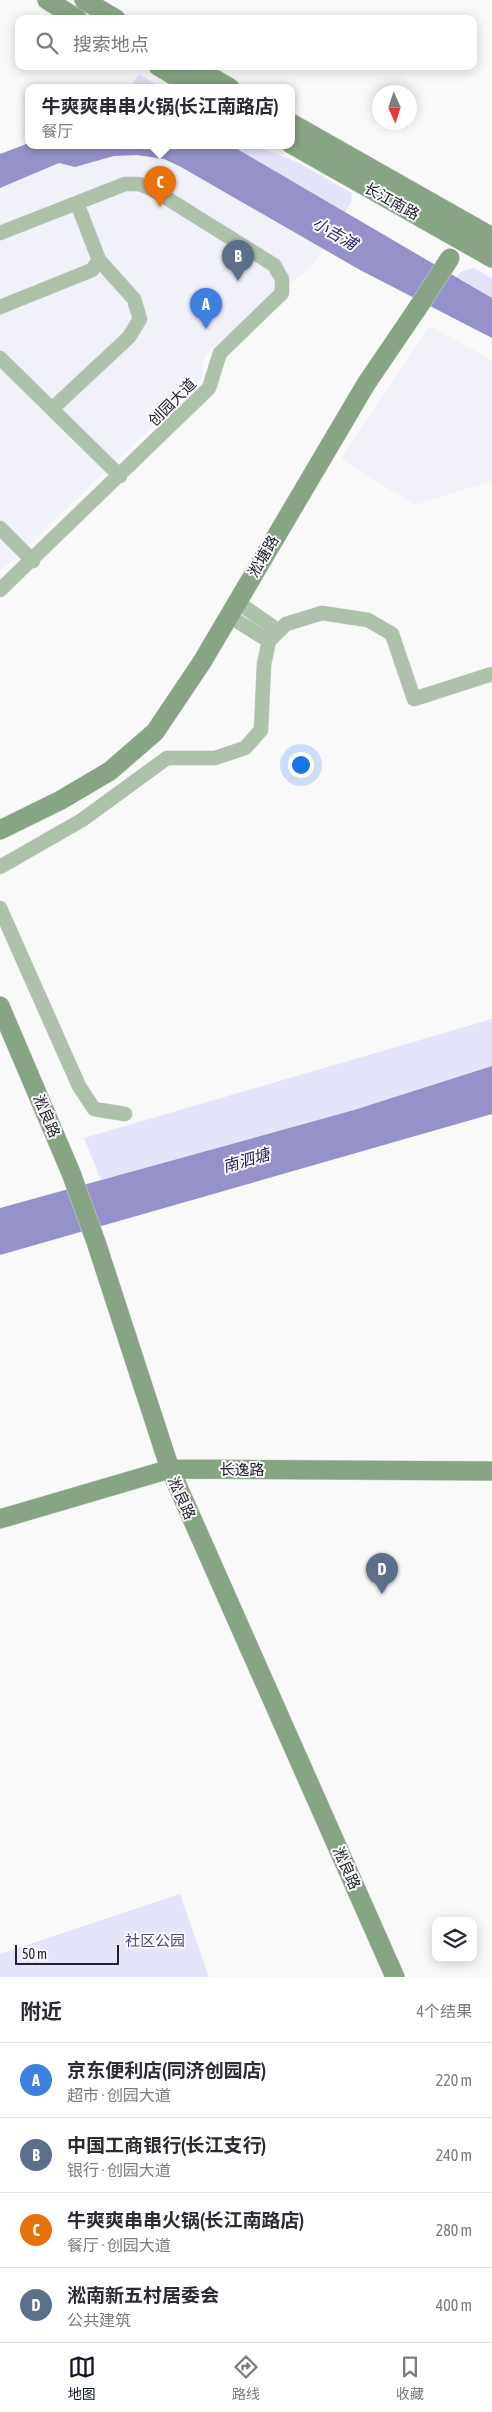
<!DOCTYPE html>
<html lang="zh">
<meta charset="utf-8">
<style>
:root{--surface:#fff;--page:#f7f7f7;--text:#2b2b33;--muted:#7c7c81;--line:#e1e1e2;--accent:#111827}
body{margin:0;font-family:"Asap Condensed","Noto Sans SC",sans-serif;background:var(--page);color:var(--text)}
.controls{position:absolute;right:15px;bottom:15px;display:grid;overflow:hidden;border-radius:10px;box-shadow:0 2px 12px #0003}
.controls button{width:45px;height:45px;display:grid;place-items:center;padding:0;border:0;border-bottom:1px solid var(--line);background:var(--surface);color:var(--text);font:25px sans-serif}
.compass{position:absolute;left:372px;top:85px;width:45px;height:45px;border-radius:50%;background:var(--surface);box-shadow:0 2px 12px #0003;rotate:177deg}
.scale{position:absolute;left:15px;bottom:12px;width:104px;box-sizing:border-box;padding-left:5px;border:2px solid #23232f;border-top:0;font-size:14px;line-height:18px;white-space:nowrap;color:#23232f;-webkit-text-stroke:4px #f9f9f9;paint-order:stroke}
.you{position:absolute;left:300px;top:764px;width:18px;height:18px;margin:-12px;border:4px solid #fff;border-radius:50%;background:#1a73e8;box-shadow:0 0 0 8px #1a73e833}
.badge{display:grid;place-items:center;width:32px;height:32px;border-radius:50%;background:var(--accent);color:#fff;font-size:16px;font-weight:700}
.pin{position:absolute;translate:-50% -41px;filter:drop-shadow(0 1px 2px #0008)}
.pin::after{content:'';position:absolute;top:26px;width:18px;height:15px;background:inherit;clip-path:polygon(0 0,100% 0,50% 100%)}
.popup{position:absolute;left:25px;top:84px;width:270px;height:65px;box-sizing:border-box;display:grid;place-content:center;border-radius:10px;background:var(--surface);filter:drop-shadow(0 1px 4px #0005);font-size:16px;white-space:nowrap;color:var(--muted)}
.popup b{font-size:19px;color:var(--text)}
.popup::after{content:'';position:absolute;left:50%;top:100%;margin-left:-10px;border:10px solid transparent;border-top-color:var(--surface)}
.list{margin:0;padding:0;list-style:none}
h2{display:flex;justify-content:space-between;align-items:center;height:65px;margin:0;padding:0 20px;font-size:21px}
h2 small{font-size:16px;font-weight:400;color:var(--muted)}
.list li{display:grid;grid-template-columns:32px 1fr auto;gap:15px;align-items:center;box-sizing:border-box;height:75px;padding:0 20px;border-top:1px solid var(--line)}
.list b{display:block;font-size:19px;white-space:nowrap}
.list p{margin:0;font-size:16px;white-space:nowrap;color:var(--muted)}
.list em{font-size:16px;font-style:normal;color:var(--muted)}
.icon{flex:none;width:28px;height:28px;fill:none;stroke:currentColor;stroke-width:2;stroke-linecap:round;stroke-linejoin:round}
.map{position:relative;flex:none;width:492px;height:1977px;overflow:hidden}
.search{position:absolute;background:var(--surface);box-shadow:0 2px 12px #0003;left:15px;right:15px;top:15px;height:55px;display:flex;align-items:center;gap:12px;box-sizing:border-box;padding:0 18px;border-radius:10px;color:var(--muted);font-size:19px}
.sheet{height:365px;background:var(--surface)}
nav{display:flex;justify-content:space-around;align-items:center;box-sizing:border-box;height:70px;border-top:1px solid var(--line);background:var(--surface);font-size:14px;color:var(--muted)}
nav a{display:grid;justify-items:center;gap:2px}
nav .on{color:var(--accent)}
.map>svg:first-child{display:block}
.built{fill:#f1f1fa}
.green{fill:#e4e4fa}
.water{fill:#9592cb}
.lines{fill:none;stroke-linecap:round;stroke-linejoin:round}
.street-casing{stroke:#d2d2d5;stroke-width:15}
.secondary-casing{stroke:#d2d2d5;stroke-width:20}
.street{stroke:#adc1ab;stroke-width:14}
.secondary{stroke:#87a585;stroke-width:19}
.secondary-bridge-casing{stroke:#d2d2d5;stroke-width:20;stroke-linecap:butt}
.secondary-bridge{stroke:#87a585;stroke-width:19}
.labels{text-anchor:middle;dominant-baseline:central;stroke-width:4;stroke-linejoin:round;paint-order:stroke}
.street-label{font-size:15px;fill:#23232f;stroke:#f9f9f9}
.park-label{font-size:15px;fill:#4d458c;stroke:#f9f9f9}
.water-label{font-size:16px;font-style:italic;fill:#2a1d60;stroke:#f9f9f9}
</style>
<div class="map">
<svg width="492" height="1977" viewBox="0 0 492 1977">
<rect width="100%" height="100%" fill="#f9f9f9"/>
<path class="built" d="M 137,155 L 164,159 L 181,167 L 323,249 L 314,264 L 210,349 L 203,360 L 202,379 L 0,572 L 0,188 L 59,163 L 75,167 L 114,156 Z
M 430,326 L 492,360 L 492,481 L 415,505 L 341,459 Z"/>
<path class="green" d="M 139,74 L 162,88 L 129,88 Z
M 232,146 L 256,146 L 297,162 L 352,193 L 351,202 L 345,212 Z
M 474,268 L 492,278 L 492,298 L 457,277 L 462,271 Z
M 492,1019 L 492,1066 L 354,1110 L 101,1180 L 84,1138 Z
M 180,1894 L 209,1977 L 0,1977 L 0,1954 Z"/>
<path class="water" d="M 29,143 L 29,146 L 232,146 L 492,298 L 492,338 L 360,270 L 181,167 L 164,159 L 137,155 L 114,156 L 75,167 L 59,163 L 0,188 L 0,154 Z
M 492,1066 L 492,1114 L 0,1255 L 0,1208 L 354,1110 Z"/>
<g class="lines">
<defs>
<path id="street" d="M 0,233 L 125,184 L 139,184 L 152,189 L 274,265 L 282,279 L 282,293 L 220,353 L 209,388 L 0,590
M 0,307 L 92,270 L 99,260
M 0,358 L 120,476
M 52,409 L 129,337 L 140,319 L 134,299 L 99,260 L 77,203
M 0,528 L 33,561
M 237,602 L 279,631
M 229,616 L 269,641
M 0,867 L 82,820 L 167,758 L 215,758 L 245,748 L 261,730 L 264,664 L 269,641 L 286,624 L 322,613 L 368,620 L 392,634 L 414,699 L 492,674
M 0,908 L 79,1086 L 94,1109 L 125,1114"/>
<path id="secondary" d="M 47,0 L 78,19
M 84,0 L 116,19
M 158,66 L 195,88
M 192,66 L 230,88
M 291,123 L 492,237
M 291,144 L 492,258
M 0,830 L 61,800 L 110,771 L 155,732 L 202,662 L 366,384 L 417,309
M 0,1006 L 71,1173 L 96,1242 L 170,1469 L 395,1977
M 0,1519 L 170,1469 L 492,1471"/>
</defs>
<use href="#street" class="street-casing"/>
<use href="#secondary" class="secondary-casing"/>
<use href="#street" class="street"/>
<use href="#secondary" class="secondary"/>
<defs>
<path id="secondary-bridge" d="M 417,309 L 450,258"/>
</defs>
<use href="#secondary-bridge" class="secondary-bridge-casing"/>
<use href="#secondary-bridge" class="secondary-bridge"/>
</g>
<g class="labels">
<g class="street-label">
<text transform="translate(392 201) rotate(29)">长江南路</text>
<text transform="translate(172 402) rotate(-45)">创园大道</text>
<text transform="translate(263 556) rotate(-60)">淞塘路</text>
<text transform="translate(47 1116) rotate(67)">淞良路</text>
<text x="242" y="1469">长逸路</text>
<text transform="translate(182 1498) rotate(66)">淞良路</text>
<text transform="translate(347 1868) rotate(66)">淞良路</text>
</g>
<g class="park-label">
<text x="155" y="1940">社区公园</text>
</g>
<g class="water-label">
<text transform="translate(335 233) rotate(30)">小吉浦</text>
<text transform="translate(246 1160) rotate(-16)">南泗塘</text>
</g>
</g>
</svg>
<div class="controls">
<button><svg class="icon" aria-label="layers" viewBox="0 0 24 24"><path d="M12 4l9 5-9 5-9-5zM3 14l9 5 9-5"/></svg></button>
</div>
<svg class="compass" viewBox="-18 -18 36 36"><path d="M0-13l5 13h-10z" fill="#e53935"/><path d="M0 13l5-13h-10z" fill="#7c7c81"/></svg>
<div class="scale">50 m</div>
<div class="you"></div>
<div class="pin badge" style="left:206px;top:329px;background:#3f7fe0">A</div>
<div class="pin badge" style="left:238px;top:281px;background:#5c6f8a">B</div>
<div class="pin badge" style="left:160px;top:207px;background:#e8710a">C</div>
<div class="popup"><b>牛爽爽串串火锅(长江南路店)</b>餐厅</div>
<div class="pin badge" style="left:382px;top:1594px;background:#5c6f8a">D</div>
<div class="search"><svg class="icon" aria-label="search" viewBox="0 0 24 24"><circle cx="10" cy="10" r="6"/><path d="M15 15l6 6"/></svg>搜索地点</div>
</div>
<section class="sheet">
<h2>附近<small>4个结果</small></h2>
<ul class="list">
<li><span class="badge" style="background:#3f7fe0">A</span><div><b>京东便利店(同济创园店)</b><p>超市 · 创园大道</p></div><em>220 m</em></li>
<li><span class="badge" style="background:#5c6f8a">B</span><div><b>中国工商银行(长江支行)</b><p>银行 · 创园大道</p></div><em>240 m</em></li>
<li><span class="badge" style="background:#e8710a">C</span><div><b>牛爽爽串串火锅(长江南路店)</b><p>餐厅 · 创园大道</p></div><em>280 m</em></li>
<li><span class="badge" style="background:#5c6f8a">D</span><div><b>淞南新五村居委会</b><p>公共建筑</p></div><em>400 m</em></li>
</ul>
</section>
<nav>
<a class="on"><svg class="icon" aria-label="map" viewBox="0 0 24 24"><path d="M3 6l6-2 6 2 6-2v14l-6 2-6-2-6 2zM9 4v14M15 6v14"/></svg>地图</a>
<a><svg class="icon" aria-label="directions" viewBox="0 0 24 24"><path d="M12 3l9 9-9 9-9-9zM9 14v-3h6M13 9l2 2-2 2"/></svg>路线</a>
<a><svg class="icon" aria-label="saved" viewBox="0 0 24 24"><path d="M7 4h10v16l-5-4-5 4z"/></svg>收藏</a>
</nav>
